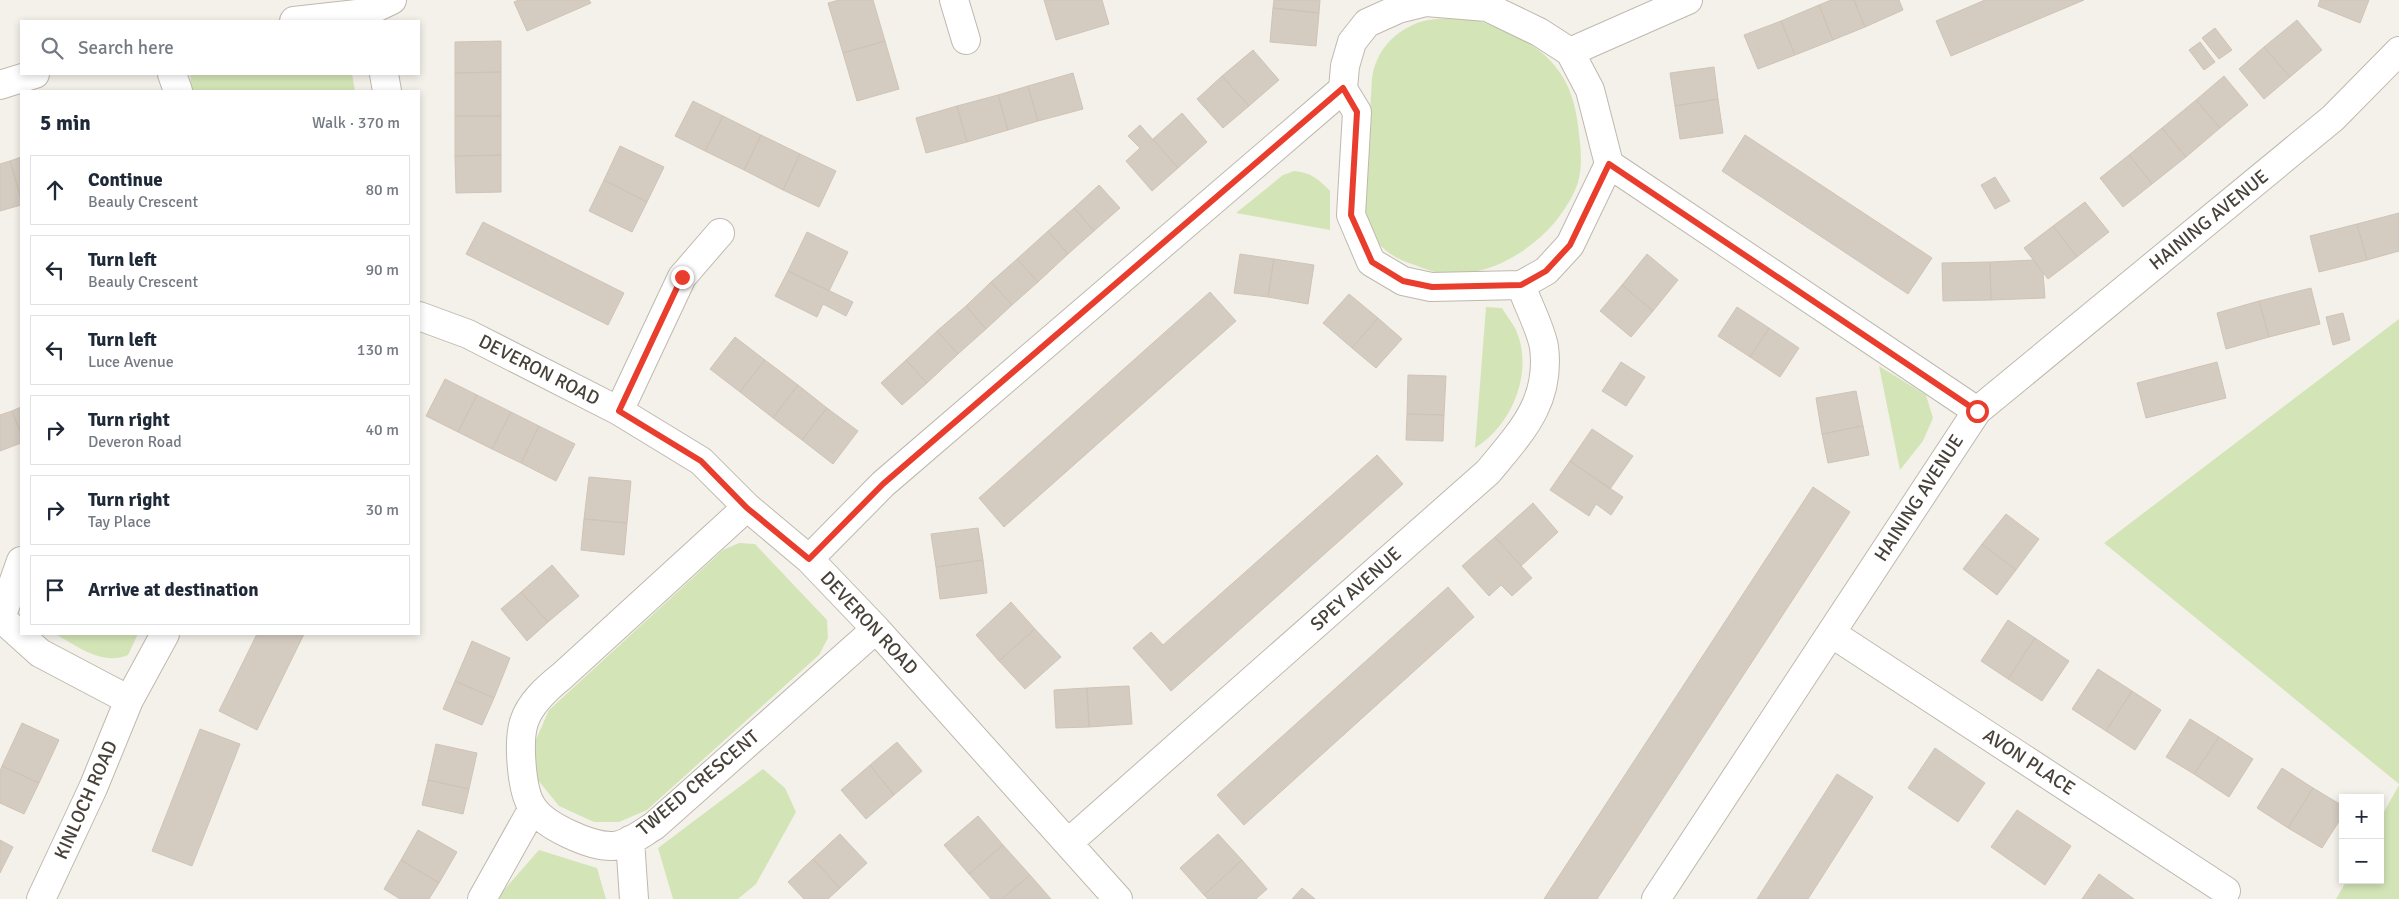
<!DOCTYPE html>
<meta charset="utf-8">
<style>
:root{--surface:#fff;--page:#f2f2f3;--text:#1f2937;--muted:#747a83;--line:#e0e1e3}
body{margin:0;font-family:Signika,sans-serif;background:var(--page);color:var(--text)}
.controls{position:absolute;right:15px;bottom:15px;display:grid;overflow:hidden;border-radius:0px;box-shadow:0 2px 8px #0003}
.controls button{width:45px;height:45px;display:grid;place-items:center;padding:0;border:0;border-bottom:1px solid var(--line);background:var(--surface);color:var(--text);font:25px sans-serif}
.stop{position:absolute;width:15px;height:15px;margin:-11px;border:4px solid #e93e2d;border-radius:50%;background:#fff}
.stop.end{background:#e93e2d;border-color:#fff;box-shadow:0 1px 5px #0008}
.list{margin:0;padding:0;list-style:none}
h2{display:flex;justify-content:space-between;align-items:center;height:65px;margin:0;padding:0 20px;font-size:21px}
h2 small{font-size:16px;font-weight:400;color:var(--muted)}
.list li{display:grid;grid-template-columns:32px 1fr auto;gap:15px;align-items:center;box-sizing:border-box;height:70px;margin:0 10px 10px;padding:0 10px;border:1px solid var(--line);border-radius:0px}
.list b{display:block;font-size:19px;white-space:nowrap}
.list p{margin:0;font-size:16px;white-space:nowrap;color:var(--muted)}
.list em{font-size:16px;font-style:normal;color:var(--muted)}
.icon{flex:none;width:28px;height:28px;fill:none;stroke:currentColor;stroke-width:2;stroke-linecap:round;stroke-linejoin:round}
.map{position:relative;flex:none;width:2399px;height:899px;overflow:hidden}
.search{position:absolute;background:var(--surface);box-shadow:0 2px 8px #0003;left:20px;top:20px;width:400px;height:55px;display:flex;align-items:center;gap:12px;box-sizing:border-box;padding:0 18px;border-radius:0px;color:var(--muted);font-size:19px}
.panel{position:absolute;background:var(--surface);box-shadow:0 2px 8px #0003;left:20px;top:90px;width:400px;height:545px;border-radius:0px}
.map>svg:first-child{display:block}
.green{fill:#d3e5b7}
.building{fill:#d5ccc1;stroke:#cfc3b5}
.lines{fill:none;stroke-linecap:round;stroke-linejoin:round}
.minor-casing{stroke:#bfb8ae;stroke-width:30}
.minor{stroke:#fff;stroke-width:28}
.route{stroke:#e93e2d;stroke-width:6}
.labels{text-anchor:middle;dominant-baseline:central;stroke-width:4.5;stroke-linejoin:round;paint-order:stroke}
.street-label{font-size:19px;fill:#484139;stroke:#fff}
</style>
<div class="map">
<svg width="2399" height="899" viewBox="0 0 2399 899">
<rect width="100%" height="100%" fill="#f4f1eb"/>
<path class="green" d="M 1471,18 C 1529,38 1570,58 1578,125 C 1580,143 1583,160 1579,178 C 1576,193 1565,209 1556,221 C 1528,254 1485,279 1440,273 C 1432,272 1423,268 1415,265 C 1397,260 1379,249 1371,232 C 1365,221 1366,207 1365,194 L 1372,78 C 1376,51 1394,31 1420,22 C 1435,17 1455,19 1471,18 Z
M 190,74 L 352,74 L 355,91 L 192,91 Z
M 1294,171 C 1310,172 1320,180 1330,191 L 1330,230 L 1236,213 L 1283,175 Z
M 1486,307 L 1502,308 C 1506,315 1511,321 1515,328 C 1535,369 1513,425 1475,448 Z
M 2399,319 L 2399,784 L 2104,543 Z
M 1879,366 L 1926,395 L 1933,418 L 1923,441 L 1900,470 Z
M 739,543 L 755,544 L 827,620 L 828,638 L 819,655 L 647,810 L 619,822 L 594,822 L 559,806 L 537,779 L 534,744 L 549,710 L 723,550 Z
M 55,634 L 138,634 L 128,655 C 102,666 77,646 55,634 Z
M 763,769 L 785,788 L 796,812 L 756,884 L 738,899 L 673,899 L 658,848 Z
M 2399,785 L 2399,899 L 2336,899 L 2347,880 L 2380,880 L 2380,819 Z
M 539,850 L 597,868 L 606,899 L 496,899 Z"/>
<path class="building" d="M 519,0 L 589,0 L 591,3 L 527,31 L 514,2 Z
M 839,0 L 873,0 L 885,41 L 843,53 L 828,3 Z
M 1044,0 L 1102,0 L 1109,24 L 1056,40 Z
M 1274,0 L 1320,0 L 1319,13 L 1273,8 Z
M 1831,0 L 1854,0 L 1865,27 L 1833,40 L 1819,5 Z
M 1854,0 L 1899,0 L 1903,10 L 1865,27 Z
M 1985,0 L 2084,0 L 1951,56 L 1936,21 Z
M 2320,0 L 2369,0 L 2360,23 L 2318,6 Z
M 1819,5 L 1833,40 L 1795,55 L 1781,21 Z
M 1273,8 L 1319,13 L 1316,46 L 1270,42 Z
M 2297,20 L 2322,50 L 2290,77 L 2264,47 Z
M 1781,21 L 1795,55 L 1758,69 L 1744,35 Z
M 2215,28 L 2232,50 L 2219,59 L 2202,38 Z
M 501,41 L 501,72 L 455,73 L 455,42 Z
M 885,41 L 899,89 L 857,101 L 843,53 Z
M 2200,42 L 2215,62 L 2204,70 L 2189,50 Z
M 2264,47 L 2290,77 L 2264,99 L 2239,69 Z
M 1253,50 L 1279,80 L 1249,106 L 1222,76 Z
M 1714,67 L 1718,99 L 1675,106 L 1670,73 Z
M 501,72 L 501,116 L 455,116 L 455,73 Z
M 1073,73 L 1083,109 L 1038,121 L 1028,86 Z
M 1222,76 L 1249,106 L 1223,128 L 1197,99 Z
M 2224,76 L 2248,105 L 2220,128 L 2196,100 Z
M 1028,86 L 1038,121 L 1008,130 L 998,95 Z
M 998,95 L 1008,130 L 967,142 L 957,106 Z
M 1718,99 L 1723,133 L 1680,139 L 1675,106 Z
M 2196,100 L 2220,128 L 2186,157 L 2162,128 Z
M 693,101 L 723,116 L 705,151 L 675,136 Z
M 957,106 L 967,142 L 926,153 L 916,118 Z
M 1182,113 L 1207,142 L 1178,168 L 1153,139 Z
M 455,116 L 501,116 L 501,155 L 455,156 Z
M 723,116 L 761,135 L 744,170 L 705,151 Z
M 1140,125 L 1178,168 L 1152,191 L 1126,161 L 1140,148 L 1128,136 Z
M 2162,128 L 2186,157 L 2152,184 L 2129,155 Z
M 761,135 L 800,154 L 783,190 L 744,170 Z
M 1745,135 L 1932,258 L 1908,294 L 1722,171 Z
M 620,146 L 664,167 L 647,202 L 604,180 Z
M 800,154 L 836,171 L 819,207 L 783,190 Z
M 501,155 L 501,192 L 456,193 L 455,156 Z
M 2129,155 L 2152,184 L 2123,207 L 2100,178 Z
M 21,157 L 21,198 L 10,161 Z
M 10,161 L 21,198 L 21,205 L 0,211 L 0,164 Z
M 1995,177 L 2010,201 L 1995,209 L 1981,185 Z
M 604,180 L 647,202 L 632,232 L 589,211 Z
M 1099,185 L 1120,208 L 1094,231 L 1074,208 Z
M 2085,202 L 2109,232 L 2077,257 L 2053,226 Z
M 1074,208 L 1094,231 L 1068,254 L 1048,231 Z
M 2399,213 L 2399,251 L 2367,260 L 2357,224 Z
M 483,222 L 624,293 L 608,325 L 466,254 Z
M 2357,224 L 2367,260 L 2319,272 L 2310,236 Z
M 2053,226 L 2077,257 L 2048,279 L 2024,248 Z
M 1048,231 L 1068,254 L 1038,282 L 1017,259 Z
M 807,232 L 848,252 L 829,291 L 788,271 Z
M 1240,254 L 1274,259 L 1268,297 L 1234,293 Z
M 1647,254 L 1678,280 L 1653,311 L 1622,285 Z
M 1017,259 L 1038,282 L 1012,305 L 991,282 Z
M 1274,259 L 1314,265 L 1308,304 L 1268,297 Z
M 2034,260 L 2043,273 L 2045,298 L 1991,300 L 1990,262 Z
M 1990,262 L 1991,300 L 1943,301 L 1942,263 Z
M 788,271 L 853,302 L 846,316 L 823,304 L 817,317 L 775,296 Z
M 991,282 L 1012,305 L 986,329 L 966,306 Z
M 1622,285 L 1653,311 L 1631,337 L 1600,311 Z
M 2311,288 L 2320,324 L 2269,337 L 2259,301 Z
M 1210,292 L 1236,321 L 1004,527 L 979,498 Z
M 1349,294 L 1378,318 L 1352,348 L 1323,323 Z
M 2259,301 L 2269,337 L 2226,349 L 2217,313 Z
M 966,306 L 986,329 L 958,354 L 937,331 Z
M 1737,307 L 1769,328 L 1750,357 L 1718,336 Z
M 2343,313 L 2350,340 L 2333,345 L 2326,317 Z
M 1378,318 L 1402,339 L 1376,368 L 1352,348 Z
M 1769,328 L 1799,348 L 1780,377 L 1750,357 Z
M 937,331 L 958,354 L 927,383 L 906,360 Z
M 735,337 L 765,360 L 740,392 L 710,369 Z
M 765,360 L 798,385 L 773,418 L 740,392 Z
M 906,360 L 927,383 L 902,405 L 881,383 Z
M 1621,362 L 1645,377 L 1626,406 L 1602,391 Z
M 2217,362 L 2226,398 L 2146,418 L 2137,383 Z
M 1408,375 L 1446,376 L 1444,415 L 1407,414 Z
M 445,379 L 477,395 L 458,432 L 426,416 Z
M 798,385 L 827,408 L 802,440 L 773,418 Z
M 1856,391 L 1863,426 L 1822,434 L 1816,398 Z
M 477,395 L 511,412 L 492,449 L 458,432 Z
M 21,407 L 21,434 L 12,411 Z
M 827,408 L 858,431 L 833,464 L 802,440 Z
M 12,411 L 21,434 L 21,443 L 0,451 L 0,415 Z
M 511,412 L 539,426 L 521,463 L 492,449 Z
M 1407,414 L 1444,415 L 1443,441 L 1406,440 Z
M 539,426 L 575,444 L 556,481 L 521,463 Z
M 1863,426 L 1869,455 L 1828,463 L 1822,434 Z
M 1592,429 L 1633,456 L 1610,489 L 1570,461 Z
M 1377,455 L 1403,484 L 1171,691 L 1133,648 L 1151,632 L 1163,645 Z
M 1570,461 L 1623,497 L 1611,515 L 1596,504 L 1589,516 L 1550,490 Z
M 589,477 L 631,481 L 627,523 L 584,519 Z
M 1813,487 L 1850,512 L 1597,899 L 1544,899 Z
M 1533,503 L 1558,532 L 1521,566 L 1495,537 Z
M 2006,514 L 2039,539 L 2016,570 L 1982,544 Z
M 584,519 L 627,523 L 624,555 L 581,550 Z
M 978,528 L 983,560 L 936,567 L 931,534 Z
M 1495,537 L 1532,578 L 1512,596 L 1501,585 L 1489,596 L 1462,566 Z
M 1982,544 L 2016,570 L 1997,595 L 1963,569 Z
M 983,560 L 987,593 L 940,599 L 936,567 Z
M 552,565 L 579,596 L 548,622 L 521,592 Z
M 1448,587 L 1474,617 L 1244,825 L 1217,795 Z
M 521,592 L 548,622 L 527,641 L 501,609 Z
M 1011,602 L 1035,629 L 999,661 L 976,635 Z
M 2008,620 L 2035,638 L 2008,679 L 1981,661 Z
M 1035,629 L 1061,657 L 1025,689 L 999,661 Z
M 257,634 L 304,634 L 257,730 L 219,711 Z
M 2035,638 L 2069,661 L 2042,701 L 2008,679 Z
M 472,641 L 510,658 L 494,698 L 455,681 Z
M 2098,669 L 2132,691 L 2106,731 L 2072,709 Z
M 455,681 L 494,698 L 482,725 L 443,709 Z
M 1129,686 L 1132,724 L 1089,727 L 1087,688 Z
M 1087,688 L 1089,727 L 1056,728 L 1054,690 Z
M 2132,691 L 2161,710 L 2135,750 L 2106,731 Z
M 2190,719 L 2219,737 L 2194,774 L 2166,757 Z
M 22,723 L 59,740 L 39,783 L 2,766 Z
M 200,729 L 240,744 L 192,866 L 152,851 Z
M 2219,737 L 2253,759 L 2229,797 L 2194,774 Z
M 897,742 L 922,771 L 894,795 L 870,765 Z
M 436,744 L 477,753 L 469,789 L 428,780 Z
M 1935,748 L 1985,783 L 1958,822 L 1908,788 Z
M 870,765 L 894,795 L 866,819 L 841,790 Z
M 2,766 L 39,783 L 24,814 L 0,803 L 0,771 Z
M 2282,768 L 2313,788 L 2288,828 L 2257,808 Z
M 1837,774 L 1873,797 L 1808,899 L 1757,899 Z
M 428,780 L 469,789 L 463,814 L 422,805 Z
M 2313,788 L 2343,806 L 2343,815 L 2322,848 L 2288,828 Z
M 2017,810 L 2071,846 L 2045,885 L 1991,847 Z
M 978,816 L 1003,845 L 969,874 L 944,845 Z
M 418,830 L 457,852 L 439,883 L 401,860 Z
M 840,834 L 867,863 L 840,888 L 813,859 Z
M 1218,834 L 1242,860 L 1204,895 L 1180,868 Z
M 0,840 L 13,847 L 0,873 Z
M 1003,845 L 1030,875 L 1002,899 L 991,899 L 969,874 Z
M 813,859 L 840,888 L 828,899 L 804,899 L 788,882 Z
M 401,860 L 439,883 L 429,899 L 400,899 L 384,889 Z
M 1242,860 L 1267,889 L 1256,899 L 1208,899 L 1204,895 Z
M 2099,874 L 2134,899 L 2082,899 Z
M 1030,875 L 1051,899 L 1002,899 Z
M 1302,888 L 1315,899 L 1292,899 Z"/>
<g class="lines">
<defs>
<path id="minor" d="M 954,0 L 966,40
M 1426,2 L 1487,7 L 1539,32 L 1570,52 L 1590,90 L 1609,164 L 1570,245 L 1546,271 L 1521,285 L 1431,287 L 1403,281 L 1371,262 L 1351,215 L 1357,112 L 1343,89 L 1345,66 L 1352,42 L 1367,23 L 1398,9 Z
M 294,21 L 365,13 L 392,0
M 1570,52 L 1688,0
M 172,74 L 178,91
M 384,74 L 387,91
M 0,85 L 35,74
M 1609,164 L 1977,411
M 419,316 L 468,334 L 619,411 L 701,461 L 747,507 L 809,559 L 876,629 L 1118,899
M 619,411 L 682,277 L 720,233
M 747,507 L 562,676 C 547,688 530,703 524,722 C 518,741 521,792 533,808 C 545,826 591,847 613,846 C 628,845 642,833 654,826 L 876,629
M 809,559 L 883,484 L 1343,89
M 21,561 L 1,618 L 40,653 L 129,700
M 1831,633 L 2226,891
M 630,840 L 634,899
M 1068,843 L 1488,472 C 1521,432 1551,402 1544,347 C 1541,329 1527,303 1521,285
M 41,899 L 93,788 L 129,700 L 165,634
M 482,899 L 533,808
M 1656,899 L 1977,411 L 2333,118 L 2399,51"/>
</defs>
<use href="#minor" class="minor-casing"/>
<use href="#minor" class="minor"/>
</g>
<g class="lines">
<path class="route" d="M 682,277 L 619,411 L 701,461 L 747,508 L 809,559 L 883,484 L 1343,88 L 1357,112 L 1351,215 L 1372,262 L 1403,281 L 1432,287 L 1521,285 L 1546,271 L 1570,245 L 1609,164 L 1977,411"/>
</g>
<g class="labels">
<g class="street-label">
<text transform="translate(2209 220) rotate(-39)">HAINING AVENUE</text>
<text transform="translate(539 370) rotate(27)">DEVERON ROAD</text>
<text transform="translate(1919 498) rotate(-57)">HAINING AVENUE</text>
<text transform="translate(1356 589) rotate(-42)">SPEY AVENUE</text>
<text transform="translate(869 623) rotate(47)">DEVERON ROAD</text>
<text transform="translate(2029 762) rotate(33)">AVON PLACE</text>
<text transform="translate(698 783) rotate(-40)">TWEED CRESCENT</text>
<text transform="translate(86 800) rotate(-66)">KINLOCH ROAD</text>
</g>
</g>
</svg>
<div class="controls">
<button>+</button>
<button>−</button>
</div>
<div class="stop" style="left:1977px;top:411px"></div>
<div class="stop end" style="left:682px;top:277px"></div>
<div class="search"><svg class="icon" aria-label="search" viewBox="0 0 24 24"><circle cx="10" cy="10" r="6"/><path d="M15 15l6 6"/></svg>Search here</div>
<section class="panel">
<h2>5 min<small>Walk · 370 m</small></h2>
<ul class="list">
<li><svg class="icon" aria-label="ahead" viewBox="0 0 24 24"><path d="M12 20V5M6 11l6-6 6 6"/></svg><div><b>Continue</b><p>Beauly Crescent</p></div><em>80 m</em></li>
<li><svg class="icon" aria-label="left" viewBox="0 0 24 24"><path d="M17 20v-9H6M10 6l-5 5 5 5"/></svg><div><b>Turn left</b><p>Beauly Crescent</p></div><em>90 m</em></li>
<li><svg class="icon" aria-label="left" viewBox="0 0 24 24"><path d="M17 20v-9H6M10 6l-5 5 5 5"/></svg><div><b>Turn left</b><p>Luce Avenue</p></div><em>130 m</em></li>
<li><svg class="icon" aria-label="right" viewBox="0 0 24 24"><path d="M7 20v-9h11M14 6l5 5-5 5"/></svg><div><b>Turn right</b><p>Deveron Road</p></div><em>40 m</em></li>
<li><svg class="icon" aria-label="right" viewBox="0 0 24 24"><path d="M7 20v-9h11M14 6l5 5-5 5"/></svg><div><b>Turn right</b><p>Tay Place</p></div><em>30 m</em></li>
<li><svg class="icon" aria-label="arrive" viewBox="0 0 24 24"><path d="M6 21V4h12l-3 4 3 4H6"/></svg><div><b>Arrive at destination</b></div></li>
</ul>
</section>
</div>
